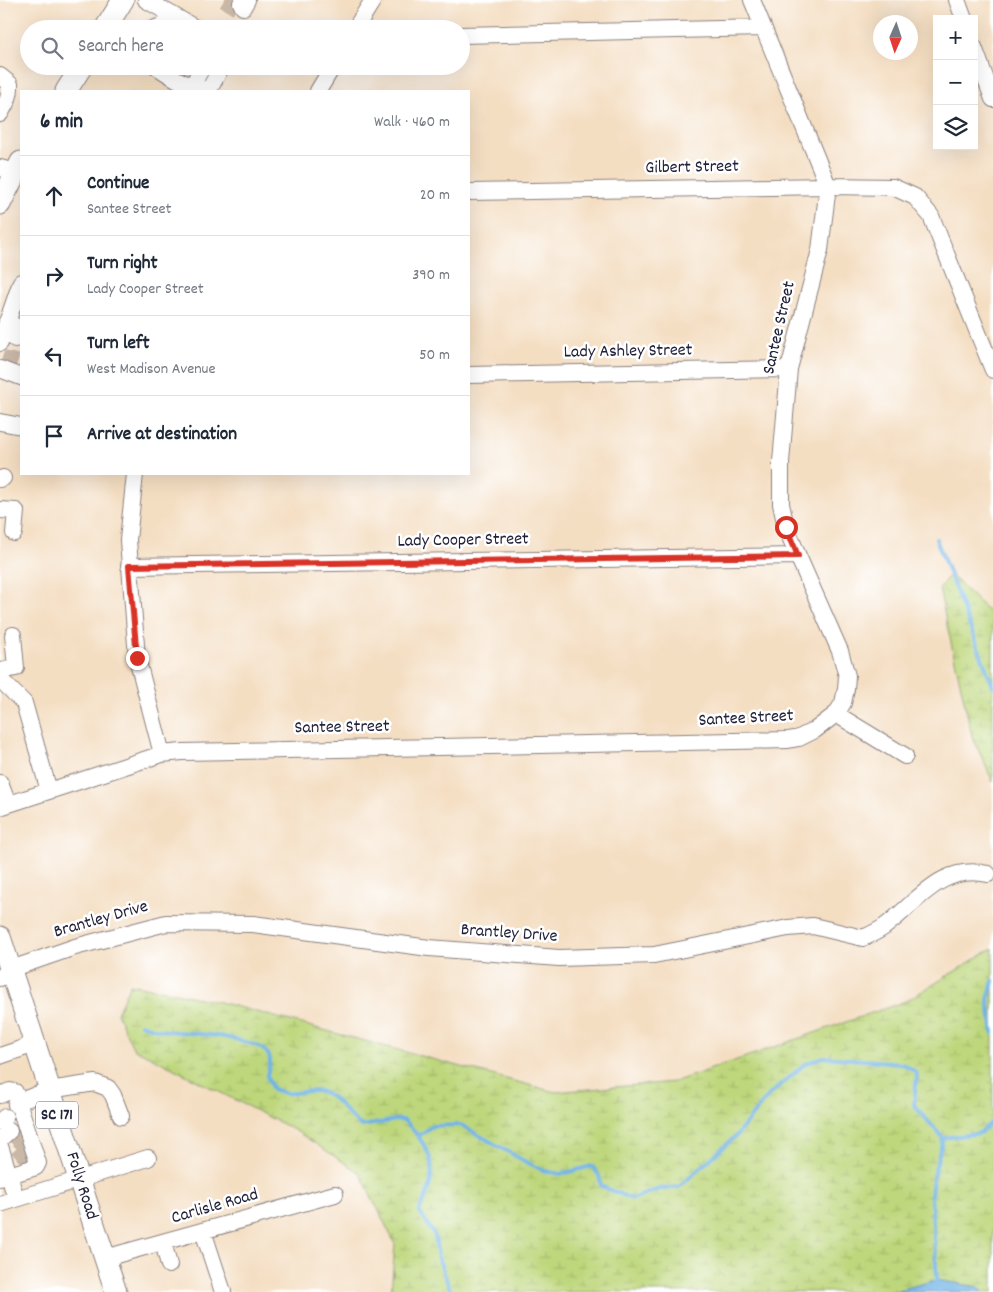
<!DOCTYPE html>
<meta charset="utf-8">
<style>
:root{--surface:#fff;--page:#f6f6f7;--text:#1f2937;--muted:#747a83;--line:#e0e1e3}
body{margin:0;font-family:Dekko,sans-serif;background:var(--page);color:var(--text)}
.controls{position:absolute;right:15px;top:15px;display:grid;overflow:hidden;border-radius:0px;box-shadow:0 5px 20px #0002}
.controls button{width:45px;height:45px;display:grid;place-items:center;padding:0;border:0;border-bottom:1px solid var(--line);background:var(--surface);color:var(--text);font:25px sans-serif}
.compass{position:absolute;left:873px;top:15px;width:45px;height:45px;border-radius:50%;background:var(--surface);box-shadow:0 5px 20px #0002;rotate:183deg}
.stop{position:absolute;width:15px;height:15px;margin:-11px;border:4px solid #d93025;border-radius:50%;background:#fff}
.stop.end{background:#d93025;border-color:#fff;box-shadow:0 1px 5px #0008}
.list{margin:0;padding:0;list-style:none}
h2{display:flex;justify-content:space-between;align-items:center;height:65px;margin:0;padding:0 20px;font-size:21px}
h2 small{font-size:16px;font-weight:400;color:var(--muted)}
.list li{display:grid;grid-template-columns:32px 1fr auto;gap:15px;align-items:center;box-sizing:border-box;height:80px;padding:0 20px;border-top:1px solid var(--line)}
.list b{display:block;font-size:19px;white-space:nowrap}
.list p{margin:0;font-size:16px;white-space:nowrap;color:var(--muted)}
.list em{font-size:16px;font-style:normal;color:var(--muted)}
.icon{flex:none;width:28px;height:28px;fill:none;stroke:currentColor;stroke-width:2;stroke-linecap:round;stroke-linejoin:round}
.map{position:relative;flex:none;width:993px;height:1292px;overflow:hidden}
.search{position:absolute;background:var(--surface);box-shadow:0 5px 20px #0002;left:20px;top:20px;width:450px;height:55px;display:flex;align-items:center;gap:12px;box-sizing:border-box;padding:0 18px;border-radius:28px;color:var(--muted);font-size:19px}
.panel{position:absolute;background:var(--surface);box-shadow:0 5px 20px #0002;left:20px;top:90px;width:450px;height:385px;border-radius:0px}
.map>svg:first-child{display:block}
.wetland{fill:url(#wetland-marsh);stroke:#707c5b}
.water{fill:#71b4e6;stroke:#4a6b90}
.lines{fill:none;stroke-linecap:round;stroke-linejoin:round}
.stream{stroke:#71b4e6;stroke-width:4}
.minor-tunnel{stroke:#cab8a7;stroke-width:16;stroke-dasharray:16 8;stroke-linecap:butt}
.minor-casing{stroke:#8b807e;stroke-width:18}
.major-casing{stroke:#8b807e;stroke-width:23}
.minor{stroke:#fff;stroke-width:16}
.major{stroke:#fff;stroke-width:21}
.route{stroke:#d93025;stroke-width:6}
.labels{text-anchor:middle;dominant-baseline:central;stroke-width:5;stroke-linejoin:round;paint-order:stroke}
.shield{fill:#fff;stroke:#646476;stroke-width:1}
.shield-label{font-size:16px;font-weight:bold;fill:#22223b}
.street-label{font-size:18px;fill:#22223b;stroke:#fff}
</style>
<div class="map">
<svg width="993" height="1292" viewBox="0 0 993 1292">
<defs>
<pattern id="wetland-marsh" width="20" height="14" patternUnits="userSpaceOnUse" patternTransform="scale(1.25)"><rect width="20" height="14" fill="#bed77b"/><path d="M1 5h8M5 5V1M11 12h8M15 12V8" fill="none" stroke="#a3b86b"/></pattern>
</defs>
<rect width="100%" height="100%" fill="#fff"/>
<filter id="ink" filterUnits="userSpaceOnUse"><feTurbulence type="fractalNoise" baseFrequency=".02" numOctaves="2"/><feDisplacementMap in="SourceGraphic" scale="10" xChannelSelector="R" yChannelSelector="G"/><feConvolveMatrix kernelMatrix="1 2 1 2 8 2 1 2 1" color-interpolation-filters="sRGB"/></filter>
<filter id="wash" filterUnits="userSpaceOnUse"><feTurbulence type="fractalNoise" baseFrequency=".0096" numOctaves="4" result="noise"/><feDisplacementMap in="SourceGraphic" scale="20" xChannelSelector="R" yChannelSelector="G"/><feGaussianBlur stdDeviation="1.12" result="paint"/><feColorMatrix in="noise" values="0 0 0 0 0 0 0 0 0 0 0 0 0 0 0 0 0 1.4 0 .05"/><feComposite in="paint" operator="in"/></filter>
<g filter="url(#wash)">
<rect width="100%" height="100%" fill="#f4dec2"/>
<path class="wetland" d="M 950,574 L 993,616 L 993,782 L 972,736 L 939,589 Z
M 993,948 L 993,1292 L 983,1292 L 979,1287 L 891,1292 L 391,1292 L 395,1244 L 360,1173 L 296,1131 L 133,1048 L 117,1013 L 130,984 L 219,1002 L 555,1092 L 674,1082 L 906,1001 Z"/>
<path class="water" d="M 936,1280 L 979,1287 L 983,1292 L 891,1292 Z"/>
<g class="lines">
<path class="stream" d="M 936,539 L 993,686
M 993,981 L 988,999 L 993,1033
M 141,1024 C 150,1027 158,1030 167,1031 C 188,1033 260,1036 269,1056 C 272,1062 268,1069 267,1075 C 267,1080 271,1085 273,1089 C 277,1090 281,1092 284,1093 C 298,1095 314,1087 327,1094 C 342,1102 348,1118 362,1126 L 396,1120 L 404,1120 C 434,1151 441,1172 419,1211 L 435,1236 L 438,1257 L 451,1292
M 419,1136 L 432,1126 L 461,1125 L 526,1162 L 545,1171 L 561,1174 L 592,1166 L 599,1175 L 601,1186 L 632,1199 L 659,1189 L 679,1187 L 736,1136 L 769,1095 L 805,1064 L 823,1057 L 891,1062 L 905,1065 L 914,1071 L 917,1075 L 914,1105 L 943,1138
M 943,1138 L 980,1133 L 993,1121
M 938,1292 L 931,1196 L 933,1178 L 943,1138"/>
</g>
</g>
<g filter="url(#ink)">
<g class="lines">
<path class="minor-tunnel" d="M 224,0 L 237,8
M 7,368 L 11,356 L 15,339
M 13,1145 L 25,1133
M 17,1159 L 30,1147"/>
<defs>
<path id="minor" d="M 146,0 L 197,29
M 957,0 L 964,19
M 241,3 L 243,7 L 247,0
M 153,29 L 164,25 L 175,29
M 355,29 L 373,0
M 461,35 L 763,28
M 974,47 L 993,99
M 156,66 C 172,77 189,88 209,90 L 222,66
M 0,76 L 10,84 C 11,96 6,104 0,114
M 192,86 L 203,66
M 318,91 L 333,66
M 0,168 L 21,173
M 469,192 L 828,186 L 893,187 L 915,197 L 931,216 L 993,370
M 7,321 L 15,326 L 15,339
M 0,343 L 21,282
M 0,369 L 21,377
M 469,375 L 789,369
M 0,422 L 21,426
M 135,474 L 128,540 L 137,658 L 162,754
M 0,479 L 3,478
M 0,510 L 16,511 L 14,533
M 129,566 L 798,556
M 0,671 L 16,668 L 13,635
M 0,682 L 2,681 L 24,703 L 49,791
M 836,714 L 905,756
M 0,783 L 8,804
M 0,807 L 162,754 L 182,752 L 788,740 L 799,738 L 815,730 L 836,714 L 843,703 L 846,689 L 847,676 L 840,651 L 798,556 L 786,527 L 781,504 L 781,462 L 789,369 L 820,250 L 828,186 L 752,0
M 0,978 L 11,969 L 75,947 L 166,923 L 253,924 L 429,948 L 559,958 L 654,955 L 788,928 L 813,926 L 863,938 C 870,935 878,931 884,927 C 917,903 941,863 988,874
M 0,1056 L 35,1044
M 0,1095 L 10,1091 L 15,1092 L 18,1102 L 16,1105
M 0,1122 L 5,1117
M 0,1139 L 9,1131
M 0,1146 L 9,1175 L 0,1178
M 16,1199 L 9,1175 L 36,1167 L 38,1163 L 18,1102 L 49,1090 L 95,1083 L 108,1088 L 113,1095 L 121,1116
M 0,1204 L 148,1158
M 203,1231 L 223,1292
M 163,1242 L 169,1265
M 105,1258 L 335,1194"/>
<path id="major" d="M 105,29 L 123,0
M 66,91 L 82,66
M 0,204 L 21,162
M 0,937 L 116,1292"/>
</defs>
<use href="#minor" class="minor-casing"/>
<use href="#major" class="major-casing"/>
<use href="#minor" class="minor"/>
<use href="#major" class="major"/>
</g>
</g>
<g class="lines" filter="url(#ink)">
<path class="route" d="M 137,658 L 129,566 L 798,556 L 786,527"/>
</g>
<g class="labels">
<rect class="shield" x="36" y="1101.5" width="42" height="27" rx="4"/>
<g class="shield-label">
<text x="57" y="1115">SC 171</text>
</g>
<g class="street-label">
<text transform="translate(692 168) rotate(-1)">Gilbert Street</text>
<text transform="translate(780 328) rotate(-77)">Santee Street</text>
<text transform="translate(628 352) rotate(-1)">Lady Ashley Street</text>
<text transform="translate(463 541) rotate(-1)">Lady Cooper Street</text>
<text transform="translate(746 719) rotate(-3)">Santee Street</text>
<text transform="translate(342 728) rotate(-1)">Santee Street</text>
<text transform="translate(101 920) rotate(-16)">Brantley Drive</text>
<text transform="translate(509 934) rotate(4)">Brantley Drive</text>
<text transform="translate(81 1186) rotate(72)">Folly Road</text>
<text transform="translate(215 1207) rotate(-16)">Carlisle Road</text>
</g>
</g>
</svg>
<div class="controls">
<button>+</button>
<button>−</button>
<button><svg class="icon" aria-label="layers" viewBox="0 0 24 24"><path d="M12 4l9 5-9 5-9-5zM3 14l9 5 9-5"/></svg></button>
</div>
<svg class="compass" viewBox="-18 -18 36 36"><path d="M0-13l5 13h-10z" fill="#e53935"/><path d="M0 13l5-13h-10z" fill="#747a83"/></svg>
<div class="stop" style="left:786px;top:527px"></div>
<div class="stop end" style="left:137px;top:658px"></div>
<div class="search"><svg class="icon" aria-label="search" viewBox="0 0 24 24"><circle cx="10" cy="10" r="6"/><path d="M15 15l6 6"/></svg>Search here</div>
<section class="panel">
<h2>6 min<small>Walk · 460 m</small></h2>
<ul class="list">
<li><svg class="icon" aria-label="ahead" viewBox="0 0 24 24"><path d="M12 20V5M6 11l6-6 6 6"/></svg><div><b>Continue</b><p>Santee Street</p></div><em>20 m</em></li>
<li><svg class="icon" aria-label="right" viewBox="0 0 24 24"><path d="M7 20v-9h11M14 6l5 5-5 5"/></svg><div><b>Turn right</b><p>Lady Cooper Street</p></div><em>390 m</em></li>
<li><svg class="icon" aria-label="left" viewBox="0 0 24 24"><path d="M17 20v-9H6M10 6l-5 5 5 5"/></svg><div><b>Turn left</b><p>West Madison Avenue</p></div><em>50 m</em></li>
<li><svg class="icon" aria-label="arrive" viewBox="0 0 24 24"><path d="M6 21V4h12l-3 4 3 4H6"/></svg><div><b>Arrive at destination</b></div></li>
</ul>
</section>
</div>
